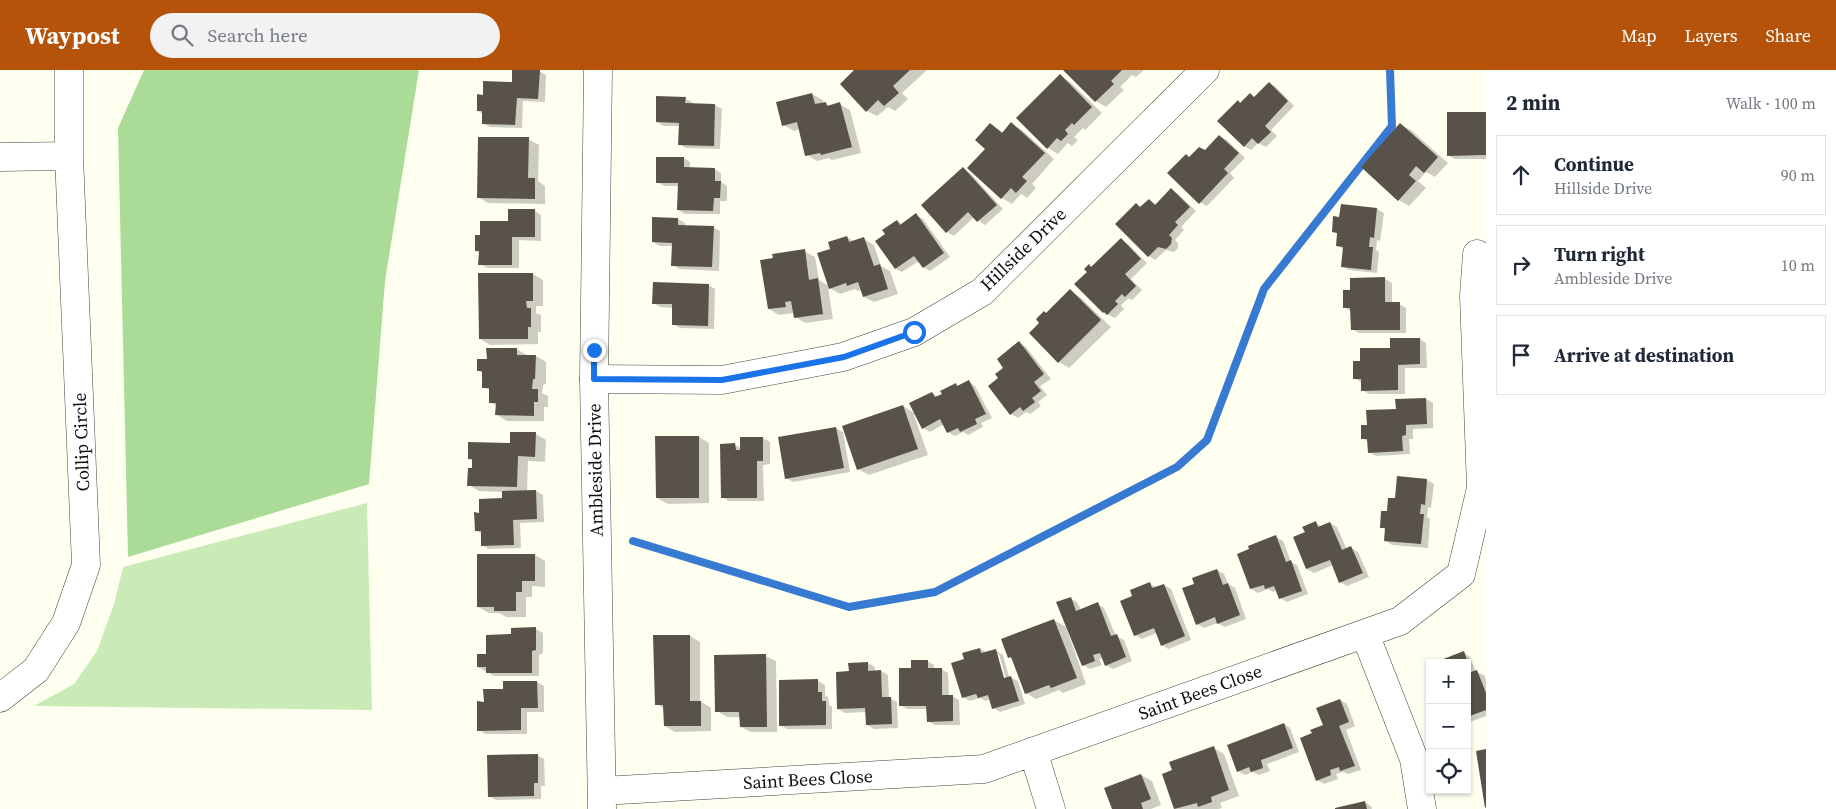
<!DOCTYPE html>
<meta charset="utf-8">
<style>
:root{--surface:#fff;--page:#f2f2f3;--text:#1f2937;--muted:#747a83;--line:#e0e1e3;--accent:#b45309}
body{margin:0;font-family:"Source Serif 4",serif;background:var(--page);color:var(--text)}
.controls{position:absolute;right:15px;bottom:15px;display:grid;overflow:hidden;border-radius:0px;box-shadow:0 1px 4px #0004}
.controls button{width:45px;height:45px;display:grid;place-items:center;padding:0;border:0;border-bottom:1px solid var(--line);background:var(--surface);color:var(--text);font:25px sans-serif}
.stop{position:absolute;width:15px;height:15px;margin:-11px;border:4px solid #1a73e8;border-radius:50%;background:#fff}
.stop.end{background:#1a73e8;border-color:#fff;box-shadow:0 1px 5px #0008}
.list{margin:0;padding:0;list-style:none}
h2{display:flex;justify-content:space-between;align-items:center;height:65px;margin:0;padding:0 20px;font-size:21px}
h2 small{font-size:16px;font-weight:400;color:var(--muted)}
.list li{display:grid;grid-template-columns:32px 1fr auto;gap:15px;align-items:center;box-sizing:border-box;height:80px;margin:0 10px 10px;padding:0 10px;border:1px solid var(--line);border-radius:0px}
.list b{display:block;font-size:19px;white-space:nowrap}
.list p{margin:0;font-size:16px;white-space:nowrap;color:var(--muted)}
.list em{font-size:16px;font-style:normal;color:var(--muted)}
.icon{flex:none;width:28px;height:28px;fill:none;stroke:currentColor;stroke-width:2;stroke-linecap:round;stroke-linejoin:round}
.map{position:relative;flex:none;width:1486px;height:739px;overflow:hidden}
header{display:flex;align-items:center;gap:30px;box-sizing:border-box;height:70px;padding:0 25px;background:var(--accent);color:#fff}
header strong{font-size:24px}
nav{display:flex;gap:28px;margin-inline-start:auto;font-size:18px}
.search{width:350px;height:45px;background:var(--page);display:flex;align-items:center;gap:12px;box-sizing:border-box;padding:0 18px;border-radius:28px;color:var(--muted);font-size:19px}
main{display:flex}
aside{flex:1;background:var(--surface)}
.map>svg:first-child{display:block}
.green{fill:#caebb8}
.forest{fill:#aadc97}
.shadow{fill:#0003;fill-rule:evenodd}
.lines{fill:none;stroke-linecap:round;stroke-linejoin:round}
.stream{stroke:#387ad2;stroke-width:8}
.building{fill:#58524b}
.minor-casing{stroke:#424242;stroke-width:29}
.tertiary-casing{stroke:#424242;stroke-width:29}
.minor{stroke:#fff;stroke-width:28}
.tertiary{stroke:#fff;stroke-width:28}
.route{stroke:#1a73e8;stroke-width:6}
.labels{text-anchor:middle;dominant-baseline:central;stroke-width:5;stroke-linejoin:round;paint-order:stroke}
.street-label{font-size:18px;fill:#0f0f0f;stroke:#fff}
</style>
<header>
<strong>Waypost</strong>
<div class="search"><svg class="icon" aria-label="search" viewBox="0 0 24 24"><circle cx="10" cy="10" r="6"/><path d="M15 15l6 6"/></svg>Search here</div>
<nav><a>Map</a><a>Layers</a><a>Share</a></nav>
</header>
<main>
<div class="map">
<svg width="1486" height="739" viewBox="0 0 1486 739">
<rect width="100%" height="100%" fill="#fffff0"/>
<path class="green" d="M 367,433 L 372,640 L 34,636 L 74,614 L 97,581 L 114,534 L 123,497 Z"/>
<path class="forest" d="M 144,0 L 419,0 L 385,211 L 369,414 L 128,487 L 118,58 Z"/>
<path class="shadow" d="M 855,0 L 927,0 L 902,23 L 908,29 L 895,41 L 888,37 L 877,46 L 867,41 Z
M 1065,0 L 1144,0 L 1136,7 L 1132,5 L 1120,17 L 1124,20 L 1106,37 L 1096,31 Z
M 539,1 L 546,5 L 545,32 L 523,31 L 522,58 L 490,57 L 483,53 L 483,44 L 478,41 L 484,26 Z
M 1060,6 L 1070,12 L 1102,43 L 1085,60 L 1083,58 L 1074,67 L 1078,70 L 1072,76 L 1068,73 L 1058,84 L 1048,78 Z
M 1269,13 L 1276,17 L 1294,36 L 1271,60 L 1277,66 L 1266,77 L 1258,73 L 1251,80 L 1244,76 L 1238,32 L 1241,33 L 1255,28 Z
M 812,24 L 823,30 L 823,33 L 831,36 L 840,34 L 850,40 L 861,83 L 832,90 L 829,88 L 817,91 L 807,85 L 800,59 L 794,61 L 783,55 Z
M 685,29 L 692,32 L 692,35 L 715,35 L 722,39 L 720,79 L 686,78 L 679,74 L 680,56 L 664,56 L 657,52 Z
M 1486,43 L 1486,89 L 1455,89 L 1448,85 Z
M 991,54 L 1004,63 L 1011,54 L 1022,60 L 1054,89 L 1032,114 L 1036,118 L 1027,128 L 1021,124 L 1012,134 L 1002,128 L 987,78 Z
M 1400,55 L 1411,60 L 1448,93 L 1435,107 L 1426,102 L 1418,111 L 1426,118 L 1409,136 L 1399,130 L 1362,97 Z
M 1220,67 L 1227,70 L 1245,88 L 1230,103 L 1234,108 L 1207,136 L 1200,132 L 1190,88 L 1205,82 Z
M 528,69 L 539,75 L 538,111 L 545,116 L 545,134 L 488,133 L 478,127 Z
M 684,88 L 690,92 L 690,99 L 714,99 L 721,103 L 721,112 L 727,116 L 727,131 L 720,131 L 720,144 L 685,144 L 678,140 L 679,116 L 664,116 L 657,112 Z
M 963,99 L 970,103 L 1003,139 L 985,155 L 974,147 L 954,166 L 947,162 Z
M 1171,120 L 1178,124 L 1196,141 L 1181,157 L 1184,160 L 1175,170 L 1178,173 L 1178,178 L 1174,182 L 1166,180 L 1155,190 L 1149,186 L 1137,135 L 1142,138 L 1149,130 L 1156,134 Z
M 1377,139 L 1384,143 L 1380,171 L 1377,170 L 1376,180 L 1379,182 L 1377,203 L 1349,200 L 1342,196 L 1344,180 L 1337,175 L 1338,164 L 1333,161 L 1340,148 Z
M 535,141 L 541,145 L 541,171 L 519,170 L 519,198 L 487,198 L 480,194 L 480,183 L 476,181 L 481,166 Z
M 916,145 L 923,149 L 950,187 L 930,201 L 923,197 L 919,191 L 902,202 L 896,199 L 887,164 L 897,151 L 902,154 Z
M 654,148 L 678,149 L 685,153 L 685,156 L 713,157 L 720,161 L 719,201 L 679,199 L 673,195 L 673,176 L 660,176 L 653,172 Z
M 847,167 L 855,172 L 864,169 L 874,175 L 881,196 L 890,201 L 898,224 L 874,232 L 864,227 L 861,220 L 858,221 L 855,219 L 840,224 L 828,217 L 833,249 L 805,253 L 795,247 L 794,243 L 779,245 L 769,239 L 804,181 L 815,187 L 819,210 L 829,216 L 832,180 Z
M 1121,170 L 1128,174 L 1147,193 L 1131,209 L 1142,220 L 1132,230 L 1129,228 L 1121,235 L 1124,239 L 1115,248 L 1103,242 L 1089,202 L 1089,196 L 1092,198 Z
M 533,204 L 543,210 L 543,236 L 536,236 L 536,243 L 541,245 L 541,262 L 538,262 L 538,274 L 490,275 L 480,269 Z
M 1385,209 L 1392,213 L 1392,234 L 1399,234 L 1406,238 L 1406,263 L 1359,263 L 1352,259 L 1352,242 L 1344,237 L 1351,221 Z
M 708,215 L 715,219 L 714,259 L 680,258 L 673,254 L 673,238 L 660,237 L 654,233 Z
M 1070,221 L 1080,227 L 1111,257 L 1069,298 L 1059,292 L 1041,253 L 1046,244 Z
M 1420,269 L 1426,273 L 1427,298 L 1405,298 L 1405,324 L 1369,324 L 1362,320 L 1362,313 L 1354,308 L 1362,292 L 1391,279 Z
M 1019,273 L 1026,277 L 1051,309 L 1040,316 L 1047,325 L 1038,332 L 1041,336 L 1030,344 L 1026,342 L 1018,348 L 1011,344 L 1000,308 Z
M 516,279 L 527,285 L 536,286 L 546,292 L 546,314 L 543,315 L 542,323 L 548,326 L 548,337 L 544,337 L 544,351 L 507,351 L 497,345 L 497,336 L 490,332 L 491,321 L 483,317 L 483,304 L 478,300 L 488,290 Z
M 969,312 L 975,316 L 992,348 L 981,353 L 983,357 L 968,365 L 963,362 L 955,366 L 948,362 L 944,354 L 930,362 L 923,358 L 916,344 L 914,345 L 928,385 L 869,405 L 858,399 L 903,336 L 916,344 L 932,323 L 938,327 L 956,315 L 959,316 Z
M 1426,329 L 1433,333 L 1433,358 L 1413,359 L 1413,369 L 1409,369 L 1410,384 L 1376,386 L 1369,382 L 1368,372 L 1363,368 L 1397,340 Z
M 836,358 L 843,362 L 850,402 L 793,412 L 786,408 Z
M 536,364 L 546,370 L 545,392 L 528,391 L 527,422 L 536,421 L 543,425 L 544,452 L 520,453 L 521,478 L 489,479 L 482,475 L 482,464 L 476,461 L 481,444 L 503,430 L 503,422 L 479,421 L 469,415 L 473,400 L 473,391 L 469,389 L 511,374 Z
M 699,367 L 709,373 L 709,433 L 668,434 L 657,428 Z
M 763,368 L 770,372 L 770,394 L 763,395 L 764,431 L 729,431 L 722,427 L 735,375 L 741,378 Z
M 1427,410 L 1434,414 L 1431,438 L 1428,437 L 1427,447 L 1430,449 L 1428,478 L 1392,475 L 1386,471 L 1386,460 L 1381,457 L 1396,430 Z
M 1316,453 L 1322,457 L 1330,453 L 1337,457 L 1347,480 L 1351,478 L 1358,482 L 1369,507 L 1347,516 L 1340,512 L 1333,495 L 1314,503 L 1307,499 L 1294,468 L 1306,463 Z
M 1276,467 L 1283,471 L 1291,492 L 1297,495 L 1308,524 L 1287,532 L 1280,528 L 1277,520 L 1273,522 L 1268,519 L 1258,523 L 1251,519 Z
M 535,485 L 545,491 L 545,517 L 532,516 L 532,527 L 526,527 L 526,547 L 506,547 L 499,543 L 489,543 L 478,537 Z
M 1217,500 L 1224,504 L 1228,514 L 1235,518 L 1246,549 L 1225,557 L 1217,553 L 1204,558 L 1197,554 L 1195,514 Z
M 1150,514 L 1157,518 L 1164,515 L 1171,519 L 1191,570 L 1168,579 L 1162,575 L 1157,563 L 1142,569 L 1135,565 L 1134,527 Z
M 1070,528 L 1077,532 L 1081,540 L 1097,534 L 1104,538 L 1116,566 L 1124,570 L 1132,591 L 1113,599 L 1106,595 L 1103,588 L 1099,589 L 1102,595 L 1090,599 L 1083,595 Z
M 1054,550 L 1066,557 L 1086,614 L 1063,623 L 1059,620 L 1036,629 L 1026,623 L 1013,590 L 1009,587 Z
M 536,559 L 543,563 L 543,583 L 539,585 L 539,606 L 494,606 L 478,597 L 487,585 Z
M 690,566 L 700,572 L 700,631 L 711,638 L 711,661 L 675,662 L 665,656 L 665,639 L 657,634 Z
M 980,579 L 987,583 L 996,581 L 1003,585 L 1009,607 L 1018,611 L 1025,634 L 1000,642 L 994,638 L 991,629 L 986,631 L 980,628 L 970,631 L 963,627 L 965,590 ZM 996,584 L 999,584 L 1007,613 L 1005,614 Z
M 1464,583 L 1470,587 L 1476,602 L 1484,605 L 1486,610 L 1486,646 L 1467,653 L 1467,593 Z
M 765,586 L 776,591 L 777,662 L 751,662 L 741,657 L 741,647 L 727,647 L 717,641 Z
M 927,591 L 934,595 L 934,599 L 941,599 L 948,603 L 949,626 L 952,626 L 959,630 L 960,655 L 935,655 L 928,651 L 928,639 L 907,639 L 900,635 L 912,600 Z
M 868,593 L 875,597 L 875,602 L 881,601 L 888,605 L 889,628 L 897,632 L 898,658 L 874,659 L 867,655 L 866,642 L 845,643 L 838,639 L 850,603 Z
M 818,611 L 825,615 L 825,625 L 828,627 L 829,635 L 832,637 L 832,659 L 787,659 L 780,655 Z
M 537,612 L 544,616 L 544,642 L 527,642 L 527,664 L 485,664 L 479,660 L 485,633 L 504,620 Z
M 1340,630 L 1347,634 L 1355,656 L 1346,660 L 1361,700 L 1348,704 L 1343,702 L 1336,704 L 1338,709 L 1324,714 L 1317,710 L 1313,664 L 1325,656 Z
M 1284,654 L 1290,658 L 1299,682 L 1267,694 L 1270,701 L 1259,705 L 1253,702 L 1245,705 L 1238,701 Z
M 1214,678 L 1224,684 L 1239,726 L 1220,733 L 1222,738 L 1218,739 L 1175,739 L 1163,705 Z
M 537,685 L 544,689 L 545,716 L 541,716 L 541,729 L 496,730 L 489,726 Z
M 1141,705 L 1152,711 L 1161,735 L 1151,739 L 1113,739 Z
M 1364,732 L 1371,736 L 1372,739 L 1339,739 Z"/>
<g class="lines">
<path class="stream" d="M 633,471 L 849,537 L 935,522 L 1177,397 L 1207,370 L 1264,219 L 1392,56 L 1390,0"/>
</g>
<path class="building" d="M 512,0 L 540,0 L 538,29 L 517,28 L 515,55 L 482,54 L 482,41 L 477,41 L 477,24 L 483,25 L 483,11 L 512,12 Z
M 854,0 L 910,0 L 893,16 L 899,23 L 884,36 L 878,30 L 866,42 L 840,14 Z
M 1063,0 L 1122,0 L 1111,11 L 1114,14 L 1095,32 Z
M 1060,4 L 1092,37 L 1074,55 L 1072,53 L 1065,60 L 1068,64 L 1061,71 L 1057,68 L 1047,79 L 1016,48 Z
M 1269,12 L 1288,31 L 1265,56 L 1271,62 L 1258,74 L 1252,68 L 1244,77 L 1217,51 L 1238,30 L 1240,33 L 1250,23 L 1254,27 Z
M 812,23 L 815,34 L 826,32 L 827,36 L 840,32 L 852,77 L 821,85 L 820,83 L 805,86 L 797,52 L 782,56 L 776,32 Z
M 656,26 L 686,27 L 685,33 L 715,34 L 714,76 L 678,75 L 679,53 L 656,52 Z
M 1447,42 L 1486,42 L 1486,85 L 1447,86 Z
M 1011,52 L 1045,83 L 1022,107 L 1027,111 L 1016,123 L 1011,118 L 1001,129 L 967,98 L 985,79 L 975,70 L 990,53 L 1002,63 Z
M 1400,53 L 1438,87 L 1424,103 L 1416,96 L 1409,105 L 1416,111 L 1398,131 L 1361,97 Z
M 1219,65 L 1239,83 L 1224,99 L 1228,103 L 1199,134 L 1167,103 L 1186,84 L 1189,87 L 1199,77 L 1205,80 Z
M 478,67 L 529,67 L 528,108 L 535,108 L 535,129 L 477,128 Z
M 656,87 L 684,87 L 684,97 L 715,98 L 715,111 L 721,111 L 720,128 L 714,128 L 713,141 L 677,140 L 678,113 L 656,113 Z
M 963,97 L 997,135 L 977,152 L 968,142 L 946,163 L 921,135 Z
M 1171,118 L 1190,137 L 1175,152 L 1178,155 L 1169,165 L 1172,168 L 1171,174 L 1166,179 L 1158,177 L 1148,187 L 1115,154 L 1136,133 L 1140,137 L 1149,129 L 1155,135 Z
M 1341,134 L 1377,138 L 1374,168 L 1370,167 L 1369,177 L 1373,177 L 1371,200 L 1341,197 L 1343,177 L 1336,176 L 1337,163 L 1332,162 L 1333,146 L 1339,147 Z
M 508,139 L 535,139 L 535,167 L 512,167 L 512,195 L 478,195 L 479,181 L 475,181 L 475,165 L 480,165 L 480,151 L 508,151 Z
M 916,143 L 944,183 L 923,198 L 914,186 L 895,199 L 875,171 L 885,164 L 882,160 L 897,150 L 900,155 Z
M 652,147 L 678,148 L 678,155 L 714,156 L 712,197 L 671,196 L 672,173 L 652,172 Z
M 847,166 L 849,172 L 864,167 L 874,196 L 880,194 L 888,219 L 863,227 L 858,212 L 847,216 L 846,213 L 829,219 L 817,183 L 830,179 L 828,172 Z
M 1121,168 L 1141,189 L 1125,204 L 1136,216 L 1125,227 L 1122,224 L 1115,231 L 1118,234 L 1107,245 L 1104,242 L 1103,243 L 1074,214 L 1087,202 L 1084,199 L 1089,194 L 1091,197 Z
M 805,179 L 809,210 L 818,208 L 823,244 L 794,248 L 791,231 L 785,232 L 786,237 L 768,239 L 760,190 L 773,188 L 772,184 Z
M 478,203 L 533,203 L 533,231 L 526,231 L 527,238 L 531,238 L 531,257 L 528,257 L 528,269 L 479,269 Z
M 1385,207 L 1385,232 L 1400,232 L 1400,260 L 1351,260 L 1350,238 L 1343,238 L 1343,220 L 1350,220 L 1350,208 Z
M 653,212 L 709,214 L 708,256 L 672,255 L 672,234 L 652,234 Z
M 1070,219 L 1101,250 L 1058,293 L 1029,263 L 1039,253 L 1036,249 L 1044,241 L 1046,243 Z
M 1390,268 L 1420,268 L 1420,294 L 1398,295 L 1398,320 L 1361,321 L 1361,309 L 1353,309 L 1353,291 L 1360,291 L 1360,278 L 1390,278 Z
M 1019,271 L 1044,304 L 1034,312 L 1041,321 L 1032,328 L 1035,332 L 1023,341 L 1020,337 L 1010,345 L 988,316 L 998,308 L 995,304 L 1003,298 L 997,289 Z
M 486,278 L 517,278 L 517,285 L 536,285 L 535,309 L 533,309 L 532,319 L 538,319 L 538,332 L 534,332 L 534,346 L 495,345 L 496,333 L 489,333 L 489,318 L 482,318 L 482,301 L 477,301 L 477,289 L 487,289 Z
M 969,310 L 986,344 L 975,349 L 977,354 L 960,362 L 958,358 L 947,363 L 940,349 L 922,359 L 909,333 L 932,322 L 935,327 L 942,324 L 940,321 L 956,313 L 957,316 Z
M 1426,328 L 1427,354 L 1406,355 L 1406,365 L 1402,366 L 1403,381 L 1368,383 L 1367,369 L 1361,369 L 1361,355 L 1367,355 L 1366,340 L 1396,339 L 1395,329 Z
M 903,335 L 918,379 L 857,400 L 842,356 Z
M 836,357 L 844,398 L 785,409 L 778,367 Z
M 510,362 L 536,362 L 535,387 L 518,386 L 517,417 L 467,416 L 468,398 L 472,398 L 472,389 L 468,389 L 468,372 L 510,373 Z
M 655,366 L 699,366 L 699,428 L 656,428 Z
M 740,367 L 763,367 L 763,391 L 757,391 L 757,428 L 721,428 L 720,374 L 735,373 L 736,380 L 740,380 Z
M 1397,406 L 1427,409 L 1425,435 L 1421,434 L 1420,444 L 1424,444 L 1421,474 L 1384,471 L 1385,458 L 1380,458 L 1381,441 L 1387,441 L 1388,428 L 1395,428 Z
M 536,420 L 537,449 L 513,450 L 514,475 L 481,476 L 481,461 L 475,461 L 474,442 L 479,443 L 479,429 L 502,428 L 502,421 Z
M 1316,451 L 1318,457 L 1330,452 L 1342,480 L 1351,476 L 1363,503 L 1339,513 L 1330,490 L 1306,499 L 1293,467 L 1305,462 L 1302,457 Z
M 1276,465 L 1286,492 L 1291,490 L 1302,521 L 1279,529 L 1274,516 L 1265,519 L 1264,515 L 1250,519 L 1237,484 L 1249,479 L 1248,476 Z
M 477,484 L 535,484 L 535,511 L 522,511 L 522,522 L 516,522 L 516,541 L 494,541 L 494,537 L 477,537 Z
M 1217,499 L 1223,515 L 1228,513 L 1240,545 L 1217,554 L 1215,547 L 1196,555 L 1182,518 L 1194,514 L 1192,508 Z
M 1150,512 L 1152,518 L 1164,514 L 1185,566 L 1161,576 L 1154,558 L 1134,566 L 1120,531 L 1132,526 L 1130,520 Z
M 1071,527 L 1076,541 L 1098,532 L 1111,566 L 1117,564 L 1126,587 L 1105,596 L 1100,583 L 1093,585 L 1095,591 L 1082,596 L 1056,532 Z
M 1054,549 L 1077,608 L 1051,618 L 1049,615 L 1025,624 L 1011,587 L 1008,588 L 1001,569 Z
M 536,557 L 536,580 L 532,581 L 532,603 L 486,603 L 486,597 L 477,597 L 477,584 L 486,584 L 486,565 L 511,564 L 511,558 Z
M 653,565 L 690,565 L 690,631 L 701,631 L 701,656 L 664,656 L 663,635 L 655,635 Z
M 980,578 L 981,583 L 996,579 L 1004,608 L 1011,606 L 1019,631 L 992,639 L 988,625 L 978,628 L 976,624 L 962,628 L 951,593 L 964,589 L 962,583 Z
M 1464,581 L 1471,602 L 1477,600 L 1486,623 L 1486,640 L 1467,647 L 1467,593 L 1433,593 Z
M 766,584 L 767,657 L 740,657 L 739,642 L 715,642 L 714,585 Z
M 911,590 L 928,590 L 928,598 L 942,598 L 942,625 L 953,625 L 953,651 L 927,652 L 926,636 L 899,636 L 899,598 L 911,598 Z
M 868,592 L 868,601 L 881,600 L 882,627 L 891,627 L 892,654 L 866,655 L 865,638 L 837,639 L 836,602 L 849,601 L 848,593 Z
M 818,609 L 818,622 L 822,622 L 822,631 L 826,631 L 826,655 L 779,656 L 779,610 Z
M 503,611 L 537,611 L 538,638 L 521,638 L 521,660 L 477,661 L 477,631 L 484,632 L 483,619 L 503,619 Z
M 1340,629 L 1349,652 L 1339,656 L 1355,696 L 1340,701 L 1339,697 L 1330,700 L 1331,705 L 1316,711 L 1300,668 L 1312,663 L 1310,660 L 1323,655 L 1316,638 Z
M 1284,653 L 1293,678 L 1261,690 L 1263,698 L 1251,702 L 1249,697 L 1237,702 L 1227,675 Z
M 1214,676 L 1229,720 L 1211,727 L 1212,732 L 1198,737 L 1197,733 L 1174,739 L 1162,704 L 1172,700 L 1169,692 Z
M 1486,679 L 1486,737 L 1485,738 L 1476,681 Z
M 538,684 L 538,713 L 534,713 L 534,726 L 488,727 L 487,685 Z
M 1141,704 L 1151,729 L 1141,733 L 1143,739 L 1112,739 L 1104,718 Z
M 1365,731 L 1367,739 L 1335,739 L 1335,738 Z"/>
<g class="lines">
<defs>
<path id="minor" d="M 0,87 L 69,86
M 594,309 L 722,310 L 843,287 L 914,262 L 982,222 L 1205,0
M 1365,564 L 1414,689 L 1422,739
M 0,628 L 36,600 L 66,553 L 86,495 L 69,86 L 69,0
M 1033,681 L 1051,739
M 602,721 L 984,699 L 1400,551 L 1461,504 L 1481,418 L 1474,226 L 1477,184"/>
<path id="tertiary" d="M 598,0 L 594,309 L 602,739"/>
</defs>
<use href="#minor" class="minor-casing"/>
<use href="#tertiary" class="tertiary-casing"/>
<use href="#minor" class="minor"/>
<use href="#tertiary" class="tertiary"/>
</g>
<g class="lines">
<path class="route" d="M 594,280 L 594,309 L 722,310 L 844,287 L 914,262"/>
</g>
<g class="labels">
<g class="street-label">
<text transform="translate(1023 179) rotate(-44)">Hillside Drive</text>
<text transform="translate(81 372) rotate(-92)">Collip Circle</text>
<text transform="translate(595 400) rotate(-91)">Ambleside Drive</text>
<text transform="translate(1200 622) rotate(-20)">Saint Bees Close</text>
<text transform="translate(808 709) rotate(-3)">Saint Bees Close</text>
</g>
</g>
</svg>
<div class="controls">
<button>+</button>
<button>−</button>
<button><svg class="icon" aria-label="locate" viewBox="0 0 24 24"><circle cx="12" cy="12" r="6"/><path d="M12 2v4M12 18v4M2 12h4M18 12h4"/></svg></button>
</div>
<div class="stop" style="left:914px;top:262px"></div>
<div class="stop end" style="left:594px;top:280px"></div>
</div>
<aside>
<h2>2 min<small>Walk · 100 m</small></h2>
<ul class="list">
<li><svg class="icon" aria-label="ahead" viewBox="0 0 24 24"><path d="M12 20V5M6 11l6-6 6 6"/></svg><div><b>Continue</b><p>Hillside Drive</p></div><em>90 m</em></li>
<li><svg class="icon" aria-label="right" viewBox="0 0 24 24"><path d="M7 20v-9h11M14 6l5 5-5 5"/></svg><div><b>Turn right</b><p>Ambleside Drive</p></div><em>10 m</em></li>
<li><svg class="icon" aria-label="arrive" viewBox="0 0 24 24"><path d="M6 21V4h12l-3 4 3 4H6"/></svg><div><b>Arrive at destination</b></div></li>
</ul>
</aside>
</main>
